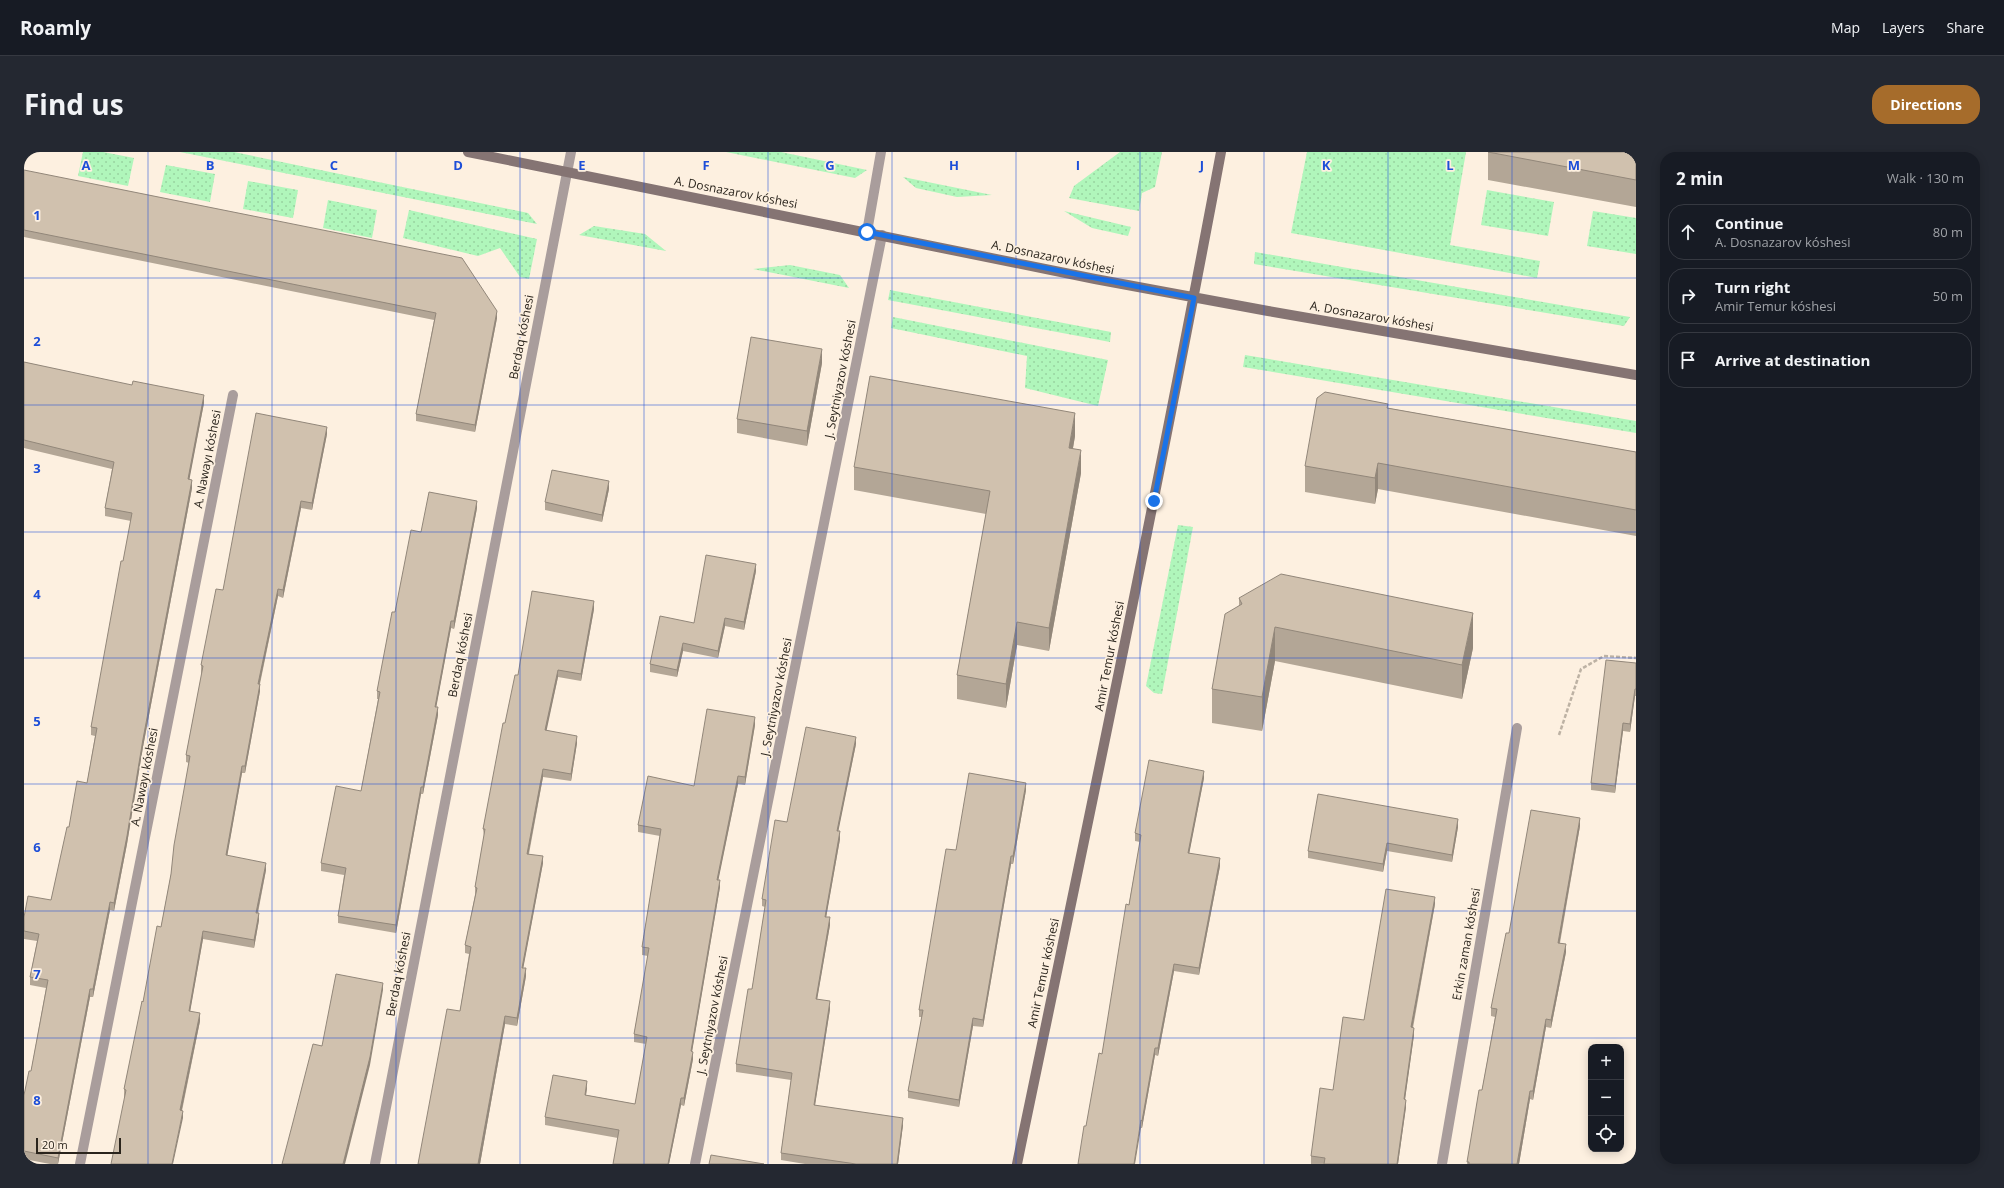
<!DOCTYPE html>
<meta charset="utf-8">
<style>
:root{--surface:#171b24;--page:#242831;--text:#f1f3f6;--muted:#9ea1a6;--line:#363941;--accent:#a66c2b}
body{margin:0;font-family:"Open Sans",sans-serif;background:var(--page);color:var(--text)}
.controls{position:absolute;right:12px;bottom:12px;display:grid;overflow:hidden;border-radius:8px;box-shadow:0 2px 10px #0003}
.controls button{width:36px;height:36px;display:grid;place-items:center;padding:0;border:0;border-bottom:1px solid var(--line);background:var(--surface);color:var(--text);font:20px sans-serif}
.scale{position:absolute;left:12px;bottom:10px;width:85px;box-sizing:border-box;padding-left:4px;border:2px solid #2a241c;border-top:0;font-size:11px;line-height:14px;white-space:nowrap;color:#2a241c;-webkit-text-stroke:3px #fdf0e0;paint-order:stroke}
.stop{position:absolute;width:12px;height:12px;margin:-9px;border:3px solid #1a73e8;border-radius:50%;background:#fff}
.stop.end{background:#1a73e8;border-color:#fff;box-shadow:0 1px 4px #0008}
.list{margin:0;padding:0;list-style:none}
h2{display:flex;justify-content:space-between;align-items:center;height:52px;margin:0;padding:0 16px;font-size:17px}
h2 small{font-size:13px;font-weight:400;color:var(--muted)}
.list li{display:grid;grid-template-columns:26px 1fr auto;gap:12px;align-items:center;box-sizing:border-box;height:56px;margin:0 8px 8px;padding:0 8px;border:1px solid var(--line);border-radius:16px}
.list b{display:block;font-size:15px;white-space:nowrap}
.list p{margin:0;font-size:13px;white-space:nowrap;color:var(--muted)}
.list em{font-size:13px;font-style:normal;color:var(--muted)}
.icon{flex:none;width:22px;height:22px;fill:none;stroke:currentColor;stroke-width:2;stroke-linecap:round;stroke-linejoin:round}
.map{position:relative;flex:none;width:1612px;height:1012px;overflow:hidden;border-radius:16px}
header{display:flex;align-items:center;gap:24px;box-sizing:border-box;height:56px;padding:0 20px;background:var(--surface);border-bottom:1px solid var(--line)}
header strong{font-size:19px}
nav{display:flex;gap:22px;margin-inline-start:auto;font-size:14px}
.intro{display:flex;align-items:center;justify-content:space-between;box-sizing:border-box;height:96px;padding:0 24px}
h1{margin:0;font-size:28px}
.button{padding:10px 18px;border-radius:16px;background:var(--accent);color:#fff;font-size:14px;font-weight:700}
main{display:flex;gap:24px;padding:0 24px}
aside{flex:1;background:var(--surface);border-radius:16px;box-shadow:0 2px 10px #0003}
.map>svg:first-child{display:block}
.grass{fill:url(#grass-dots)}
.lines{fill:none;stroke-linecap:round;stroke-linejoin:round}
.path{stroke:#bdb2a4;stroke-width:2.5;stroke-dasharray:4 2;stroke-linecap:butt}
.street{stroke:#a99d9c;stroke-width:10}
.secondary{stroke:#857473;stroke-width:10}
.wall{fill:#b3a696}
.shaded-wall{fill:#92877a}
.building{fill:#d0c1ae;stroke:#92877a}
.route{stroke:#1a73e8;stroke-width:5}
.grid{fill:none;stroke:#1d4ed8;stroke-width:1;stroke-opacity:0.55}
.labels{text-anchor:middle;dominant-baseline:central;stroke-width:3.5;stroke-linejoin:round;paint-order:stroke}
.street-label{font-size:12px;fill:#2a241c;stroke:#fdf0e0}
.grid-label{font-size:13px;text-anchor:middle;font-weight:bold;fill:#1d4ed8;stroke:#fdf0e0;stroke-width:3.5;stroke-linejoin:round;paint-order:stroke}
</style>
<header>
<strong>Roamly</strong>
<nav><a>Map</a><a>Layers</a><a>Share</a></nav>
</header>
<div class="intro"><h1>Find us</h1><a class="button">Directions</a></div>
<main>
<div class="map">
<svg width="1612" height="1012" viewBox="0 0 1612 1012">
<defs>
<pattern id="grass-dots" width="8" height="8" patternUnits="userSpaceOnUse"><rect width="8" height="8" fill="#b0f6bb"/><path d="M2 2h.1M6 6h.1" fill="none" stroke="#98d3a0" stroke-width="1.8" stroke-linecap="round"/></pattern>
</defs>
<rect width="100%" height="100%" fill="#fdf0e0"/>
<path class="grass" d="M 59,0 L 79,0 L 110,6 L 104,34 L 54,24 Z
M 156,0 L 210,0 L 504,61 L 513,72 Z
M 702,0 L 757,0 L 843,18 L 831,26 Z
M 1096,0 L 1138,0 L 1131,35 L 1118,41 L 1115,59 L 1045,46 L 1050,34 Z
M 1283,0 L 1442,0 L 1426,93 L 1516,109 L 1513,126 L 1267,81 Z
M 142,13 L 191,22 L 186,50 L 136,40 Z
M 879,25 L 968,43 L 933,45 L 892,36 Z
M 224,29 L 274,38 L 269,66 L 219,57 Z
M 1463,38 L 1530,50 L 1524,84 L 1457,73 Z
M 304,48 L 353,58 L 348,86 L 299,76 Z
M 385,58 L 513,87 L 505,127 L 496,125 L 476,96 L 454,104 L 379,86 Z
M 1040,59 L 1107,75 L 1104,84 L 1068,76 Z
M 1569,59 L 1612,66 L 1612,102 L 1563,94 Z
M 570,74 L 621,82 L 642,99 L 555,83 Z
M 1231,100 L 1606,165 L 1600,174 L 1230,112 Z
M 766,113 L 816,123 L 825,136 L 729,117 Z
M 866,138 L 1087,180 L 1086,190 L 864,148 Z
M 869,165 L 1084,208 L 1074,254 L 1001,236 L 1003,204 L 867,176 Z
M 1221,203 L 1612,269 L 1612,281 L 1219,215 Z
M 1154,373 L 1169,375 L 1138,542 L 1130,541 L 1122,534 Z"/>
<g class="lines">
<path class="path" d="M 1535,583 L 1557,517 L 1580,504 L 1612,506"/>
<path class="street" d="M 843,80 L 857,0
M 56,1012 L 209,243
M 351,1012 L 547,0
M 671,1012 L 858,83
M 1418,1012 L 1493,576"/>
<path class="secondary" d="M 444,0 L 1071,127 L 1244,159 L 1612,223
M 993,1012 C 1063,675 1134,338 1197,0"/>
</g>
<path class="wall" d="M 1464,0 L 1612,0 L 1612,55 L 1464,28 Z
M 0,18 L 473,166 L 451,280 L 392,269 L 392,262 L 410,168 L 0,85 Z
M 0,210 L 180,251 L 165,327 L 168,336 L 119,595 L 103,692 L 90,759 L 86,758 L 69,845 L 66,845 L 34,1012 L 26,1012 L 0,1007 L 0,943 L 7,919 L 22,836 L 6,833 L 6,825 L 13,789 L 0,787 L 0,765 L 27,748 L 45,675 L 63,631 L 71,584 L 67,583 L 67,575 L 107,369 L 81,364 L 81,356 L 88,317 L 0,296 Z
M 798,211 L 783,294 L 713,281 L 713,267 Z
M 1364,256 L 1612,300 L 1612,384 L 1354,337 L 1351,352 L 1281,340 L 1281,314 Z
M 303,282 L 288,358 L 277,356 L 259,446 L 254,444 L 236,532 L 236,539 L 221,621 L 218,621 L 203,704 L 242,718 L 234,761 L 235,768 L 230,796 L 179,787 L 166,859 L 176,869 L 158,959 L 159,966 L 100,945 L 100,937 L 119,850 L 137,775 L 147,722 L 165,611 L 162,610 L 162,603 L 178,521 L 177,521 L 177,513 L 199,438 Z
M 1051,284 L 1049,296 L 1057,321 L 1025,499 L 993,493 L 982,556 L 933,547 L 933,523 L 962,362 L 830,338 L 830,315 Z
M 585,337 L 578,370 L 521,358 L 521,350 Z
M 453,356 L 430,477 L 427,476 L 412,555 L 414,563 L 399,642 L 397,642 L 372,781 L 314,771 L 314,764 L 320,723 L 297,719 L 297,711 L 337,639 L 354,547 L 353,547 L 353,539 L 371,460 Z
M 732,419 L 720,478 L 701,474 L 694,506 L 659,499 L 653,525 L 626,520 L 626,512 L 670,471 Z
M 1215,446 L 1449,496 L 1438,547 L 1251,509 L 1238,579 L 1188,571 L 1188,537 L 1215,453 Z
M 570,457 L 557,529 L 534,525 L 522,578 L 553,591 L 547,629 L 519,625 L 505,702 L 519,711 L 499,816 L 502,824 L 493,874 L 481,872 L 456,1012 L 394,1012 L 436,859 L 445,802 L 441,801 L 441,793 L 451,743 L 451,735 L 460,684 L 459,677 L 481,571 L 494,523 Z
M 1612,511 L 1612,544 L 1611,544 L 1606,580 L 1599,579 L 1591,641 L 1567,638 L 1567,631 Z
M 731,573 L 721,633 L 714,632 L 694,728 L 696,735 L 668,899 L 669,907 L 660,954 L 657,953 L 645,1012 L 589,1012 L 594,986 L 521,973 L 521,965 L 563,936 L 562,943 L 611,952 L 622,892 L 610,890 L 610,882 L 624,804 L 618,803 L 618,795 L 636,684 L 614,680 L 614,673 L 670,634 Z
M 832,592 L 814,679 L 816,687 L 802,765 L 806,773 L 793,847 L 806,857 L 791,953 L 879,973 L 874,1012 L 781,1012 L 757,1008 L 757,1001 L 767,928 L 712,920 L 712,912 L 728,837 L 741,755 L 738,754 L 738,747 L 763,670 Z
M 1180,626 L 1165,701 L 1196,714 L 1175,823 L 1150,819 L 1134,904 L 1131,903 L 1118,976 L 1062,974 L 1078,902 L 1116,690 L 1111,689 L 1111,681 Z
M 1002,638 L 989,712 L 987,712 L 959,875 L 949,874 L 935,955 L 884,946 L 884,939 L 898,865 L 895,865 L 895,858 L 932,698 Z
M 1556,674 L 1536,791 L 1542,800 L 1527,876 L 1522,875 L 1509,948 L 1506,947 L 1495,1012 L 1443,1012 L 1458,938 L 1471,865 L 1467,864 L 1467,856 L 1485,781 Z
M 1434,675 L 1428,710 L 1363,699 L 1359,720 L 1284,706 L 1284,699 Z
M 1411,752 L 1389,876 L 1390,883 L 1381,947 L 1382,955 L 1374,1012 L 1287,1012 L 1287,1004 L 1309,938 L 1340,868 Z"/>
<path class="shaded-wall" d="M 473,159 L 473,166 L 451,280 L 451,273 Z
M 798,197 L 798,211 L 783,294 L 783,279 Z
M 180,243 L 180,251 L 164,335 L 164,327 Z
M 1051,261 L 1051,284 L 1045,319 L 1045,296 Z
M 303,275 L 303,282 L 288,358 L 288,351 Z
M 1057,298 L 1057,321 L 1025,499 L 1025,476 Z
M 1354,311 L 1354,337 L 1351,352 L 1351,326 Z
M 168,328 L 168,336 L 119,595 L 103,692 L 90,759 L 90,751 L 119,587 Z
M 585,329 L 585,337 L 578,370 L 578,363 Z
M 277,349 L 277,356 L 259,446 L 259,438 Z
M 453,349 L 453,356 L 430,477 L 430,469 Z
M 732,412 L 732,419 L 720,478 L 720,470 Z
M 254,437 L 254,444 L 234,539 L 234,532 Z
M 570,449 L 570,457 L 557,529 L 557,522 Z
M 1449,461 L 1449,496 L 1438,547 L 1438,513 Z
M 701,466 L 701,474 L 694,506 L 694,499 Z
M 427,469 L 427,476 L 411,562 L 411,555 Z
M 993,470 L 993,493 L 982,556 L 982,532 Z
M 1251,475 L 1251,509 L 1238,579 L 1238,545 Z
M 659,491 L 659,499 L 653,525 L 653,518 Z
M 534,518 L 534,525 L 521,586 L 521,578 Z
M 236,532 L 236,539 L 221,621 L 221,614 Z
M 1611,537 L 1611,544 L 1606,580 L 1606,572 Z
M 414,555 L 414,563 L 399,642 L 399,635 Z
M 731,565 L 731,573 L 721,633 L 721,625 Z
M 1599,571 L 1599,579 L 1591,641 L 1591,634 Z
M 553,584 L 553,591 L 547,629 L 547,622 Z
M 832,585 L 832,592 L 813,686 L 813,679 Z
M 218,614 L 218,621 L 202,711 L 202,703 Z
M 519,617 L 519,625 L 503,709 L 503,702 Z
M 1180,619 L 1180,626 L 1164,708 L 1164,701 Z
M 714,624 L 714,632 L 693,735 L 693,728 Z
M 1002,631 L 1002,638 L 989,712 L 989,704 Z
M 397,635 L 397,642 L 372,781 L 372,773 Z
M 1556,666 L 1556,674 L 1534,799 L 1534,791 Z
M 1434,667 L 1434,675 L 1428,710 L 1428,703 Z
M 816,679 L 816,687 L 801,772 L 801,765 Z
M 1363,691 L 1363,699 L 1359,720 L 1359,712 Z
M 519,704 L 519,711 L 498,823 L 498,816 Z
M 987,704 L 987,712 L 959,875 L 959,868 Z
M 1196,706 L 1196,714 L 1175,823 L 1175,816 Z
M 242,711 L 242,718 L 232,768 L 232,761 Z
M 696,728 L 696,735 L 667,906 L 667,899 Z
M 1411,745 L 1411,752 L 1387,883 L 1387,875 Z
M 86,750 L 86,758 L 69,845 L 69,837 Z
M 235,761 L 235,768 L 230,796 L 230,788 Z
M 806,765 L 806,773 L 792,854 L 792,847 Z
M 179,779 L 179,787 L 165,866 L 165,859 Z
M 1542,792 L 1542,800 L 1527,876 L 1527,868 Z
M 1150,812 L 1150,819 L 1134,904 L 1134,896 Z
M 502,816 L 502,824 L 493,874 L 493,866 Z
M 359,831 L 359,838 L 346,913 L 321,1012 L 319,1012 Z
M 66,837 L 66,845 L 34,1012 L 34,1006 Z
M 806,849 L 806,857 L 790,960 L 790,953 Z
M 176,861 L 176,869 L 156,966 L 156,958 Z
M 481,864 L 481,872 L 456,1012 L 454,1012 Z
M 949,866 L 949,874 L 935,955 L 935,948 Z
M 1522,867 L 1522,875 L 1509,948 L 1509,939 Z
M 1390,876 L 1390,883 L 1380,955 L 1380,947 Z
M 1131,896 L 1131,903 L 1118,976 L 1118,969 Z
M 669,900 L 669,907 L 660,954 L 660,946 Z
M 563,929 L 563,936 L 561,950 L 561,943 Z
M 1506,939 L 1506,947 L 1495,1012 L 1493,1012 Z
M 657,946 L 657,953 L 645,1012 L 644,1012 Z
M 1382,948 L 1382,955 L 1374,1012 L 1373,1012 Z
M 159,959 L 159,966 L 149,1012 L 148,1012 Z
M 879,966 L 879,973 L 874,1012 L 873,1012 Z
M 1117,968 L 1117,976 L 1111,1012 L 1110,1012 Z"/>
<path class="building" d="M 1464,0 L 1612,0 L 1612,28 Z
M 0,18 L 438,106 L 473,159 L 451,273 L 392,262 L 412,161 L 0,78 Z
M 727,185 L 798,197 L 783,279 L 713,267 Z
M 0,210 L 108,233 L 109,229 L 180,243 L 164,327 L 168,328 L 119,587 L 103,684 L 90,751 L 86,750 L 69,837 L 66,837 L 34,1006 L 0,999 L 0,943 L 5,919 L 7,919 L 24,828 L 6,825 L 15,782 L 0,779 L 0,765 L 4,744 L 27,748 L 43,675 L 45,675 L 53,629 L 63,631 L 73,576 L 67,575 L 97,409 L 99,409 L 108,361 L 81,356 L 90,310 L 0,288 Z
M 846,224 L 1051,261 L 1045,296 L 1057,298 L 1025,476 L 993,470 L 982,532 L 933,523 L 966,339 L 830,315 Z
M 1301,240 L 1364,252 L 1363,256 L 1612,300 L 1612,358 L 1354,311 L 1351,326 L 1281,314 L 1293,246 Z
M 232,261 L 303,275 L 288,351 L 277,349 L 259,438 L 254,437 L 234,532 L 236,532 L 221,614 L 218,614 L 202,703 L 242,711 L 232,761 L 235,761 L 230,788 L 179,779 L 165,859 L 176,861 L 156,958 L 159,959 L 148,1012 L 87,1012 L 102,938 L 100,937 L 118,849 L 119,850 L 133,774 L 137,775 L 147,722 L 150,693 L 166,604 L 162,603 L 179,514 L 177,513 L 192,437 L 199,438 Z
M 528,318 L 585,329 L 578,363 L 521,350 Z
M 405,340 L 453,349 L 430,469 L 427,469 L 411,555 L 414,555 L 399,635 L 397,635 L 372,773 L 314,764 L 322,716 L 297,711 L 312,634 L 337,639 L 356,540 L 353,539 L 368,460 L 371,460 L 387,378 L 397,380 Z
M 682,403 L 732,412 L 720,470 L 701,466 L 694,499 L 659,491 L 653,518 L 626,512 L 636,464 L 670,471 Z
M 1257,422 L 1449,461 L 1438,513 L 1251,475 L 1238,545 L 1188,537 L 1201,462 L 1218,452 L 1215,446 Z
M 508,439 L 570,449 L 557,522 L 534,518 L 521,578 L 553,584 L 547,622 L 519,617 L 503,702 L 519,704 L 498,816 L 502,816 L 493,866 L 481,864 L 454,1012 L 394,1012 L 423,857 L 436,859 L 447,795 L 441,793 L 453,736 L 451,735 L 461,677 L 459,677 L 479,571 L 481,571 L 491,523 L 494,523 Z
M 1582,508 L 1612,511 L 1612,537 L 1611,537 L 1606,572 L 1599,571 L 1591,634 L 1567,631 Z
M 683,557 L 731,565 L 721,625 L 714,624 L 693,728 L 696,728 L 667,899 L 669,900 L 660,946 L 657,946 L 644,1012 L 589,1012 L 595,978 L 521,965 L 529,923 L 563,929 L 561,943 L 611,952 L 623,885 L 610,882 L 625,796 L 618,795 L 637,677 L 614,673 L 624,624 L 670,634 Z
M 782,575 L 832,585 L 813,679 L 816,679 L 801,765 L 806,765 L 792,847 L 806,849 L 790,953 L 879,966 L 873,1012 L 832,1012 L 757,1001 L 768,921 L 712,912 L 724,837 L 728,837 L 742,748 L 738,747 L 751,668 L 763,670 Z
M 1125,608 L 1180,619 L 1164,701 L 1196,706 L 1175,816 L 1150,812 L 1134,896 L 1131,896 L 1118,969 L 1117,968 L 1110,1012 L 1054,1012 L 1060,974 L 1062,974 L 1075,901 L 1078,902 L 1102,752 L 1105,753 L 1117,683 L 1111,681 Z
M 945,621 L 1002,631 L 989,704 L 987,704 L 959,868 L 949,866 L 935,948 L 884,939 L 899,858 L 895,858 L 922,697 L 932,698 Z
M 1294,642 L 1434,667 L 1428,703 L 1363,691 L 1359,712 L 1284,699 Z
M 1507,658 L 1556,666 L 1534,791 L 1542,792 L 1527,868 L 1522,867 L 1509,939 L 1506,939 L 1493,1012 L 1445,1012 L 1445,1010 L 1443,1010 L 1455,938 L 1458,938 L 1473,857 L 1467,856 L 1482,781 L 1485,781 Z
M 1362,737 L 1411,745 L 1387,875 L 1390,876 L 1380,947 L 1382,948 L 1373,1012 L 1300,1012 L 1301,1006 L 1287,1004 L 1296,936 L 1309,938 L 1319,865 L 1340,868 Z
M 312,822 L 359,831 L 346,905 L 319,1012 L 258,1012 L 269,970 L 289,892 L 298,894 Z
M 687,1003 L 740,1012 L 685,1012 Z"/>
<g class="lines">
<path class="route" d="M 843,80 L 1170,146 L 1130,349"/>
</g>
<path class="grid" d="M 124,0 L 124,1012M 248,0 L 248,1012M 372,0 L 372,1012M 496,0 L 496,1012M 620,0 L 620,1012M 744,0 L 744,1012M 868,0 L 868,1012M 992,0 L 992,1012M 1116,0 L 1116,1012M 1240,0 L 1240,1012M 1364,0 L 1364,1012M 1488,0 L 1488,1012M 0,126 L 1612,126M 0,253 L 1612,253M 0,380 L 1612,380M 0,506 L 1612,506M 0,632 L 1612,632M 0,759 L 1612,759M 0,886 L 1612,886"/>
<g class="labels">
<g class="street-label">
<text transform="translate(712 40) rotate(11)">A. Dosnazarov kóshesi</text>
<text transform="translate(1029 105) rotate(12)">A. Dosnazarov kóshesi</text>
<text transform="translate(1348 164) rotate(10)">A. Dosnazarov kóshesi</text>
<text transform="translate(497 185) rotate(-79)">Berdaq kóshesi</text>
<text transform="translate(816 227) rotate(-79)">J. Seytniyazov kóshesi</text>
<text transform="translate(183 307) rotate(-79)">A. Nawayı kóshesi</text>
<text transform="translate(436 503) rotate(-79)">Berdaq kóshesi</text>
<text transform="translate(1085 504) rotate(-79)">Amir Temur kóshesi</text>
<text transform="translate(752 545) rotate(-79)">J. Seytniyazov kóshesi</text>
<text transform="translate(120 625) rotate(-79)">A. Nawayı kóshesi</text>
<text transform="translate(1442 792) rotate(-80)">Erkin zaman kóshesi</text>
<text transform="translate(1019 821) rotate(-78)">Amir Temur kóshesi</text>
<text transform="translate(374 822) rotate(-79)">Berdaq kóshesi</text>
<text transform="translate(688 863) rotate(-79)">J. Seytniyazov kóshesi</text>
</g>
</g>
<g class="grid-label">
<text x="62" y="18">A</text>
<text x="186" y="18">B</text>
<text x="310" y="18">C</text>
<text x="434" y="18">D</text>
<text x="558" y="18">E</text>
<text x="682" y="18">F</text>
<text x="806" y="18">G</text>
<text x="930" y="18">H</text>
<text x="1054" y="18">I</text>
<text x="1178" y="18">J</text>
<text x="1302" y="18">K</text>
<text x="1426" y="18">L</text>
<text x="1550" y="18">M</text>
<text x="13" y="68">1</text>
<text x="13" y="194">2</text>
<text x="13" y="321">3</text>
<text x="13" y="447">4</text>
<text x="13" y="574">5</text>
<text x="13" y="700">6</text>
<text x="13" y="827">7</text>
<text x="13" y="953">8</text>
</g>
</svg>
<div class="controls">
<button>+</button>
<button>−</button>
<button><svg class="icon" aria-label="locate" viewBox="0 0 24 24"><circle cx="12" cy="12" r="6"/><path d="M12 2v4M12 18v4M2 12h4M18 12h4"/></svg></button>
</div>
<div class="scale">20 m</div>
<div class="stop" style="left:843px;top:80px"></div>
<div class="stop end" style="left:1130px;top:349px"></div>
</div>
<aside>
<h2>2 min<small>Walk · 130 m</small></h2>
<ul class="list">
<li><svg class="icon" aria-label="ahead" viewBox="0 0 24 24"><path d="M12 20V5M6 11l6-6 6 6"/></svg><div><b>Continue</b><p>A. Dosnazarov kóshesi</p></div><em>80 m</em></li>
<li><svg class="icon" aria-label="right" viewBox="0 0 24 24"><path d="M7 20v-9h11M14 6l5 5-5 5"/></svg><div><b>Turn right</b><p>Amir Temur kóshesi</p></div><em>50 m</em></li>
<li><svg class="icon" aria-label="arrive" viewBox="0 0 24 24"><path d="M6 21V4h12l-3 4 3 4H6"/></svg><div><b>Arrive at destination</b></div></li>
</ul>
</aside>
</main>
